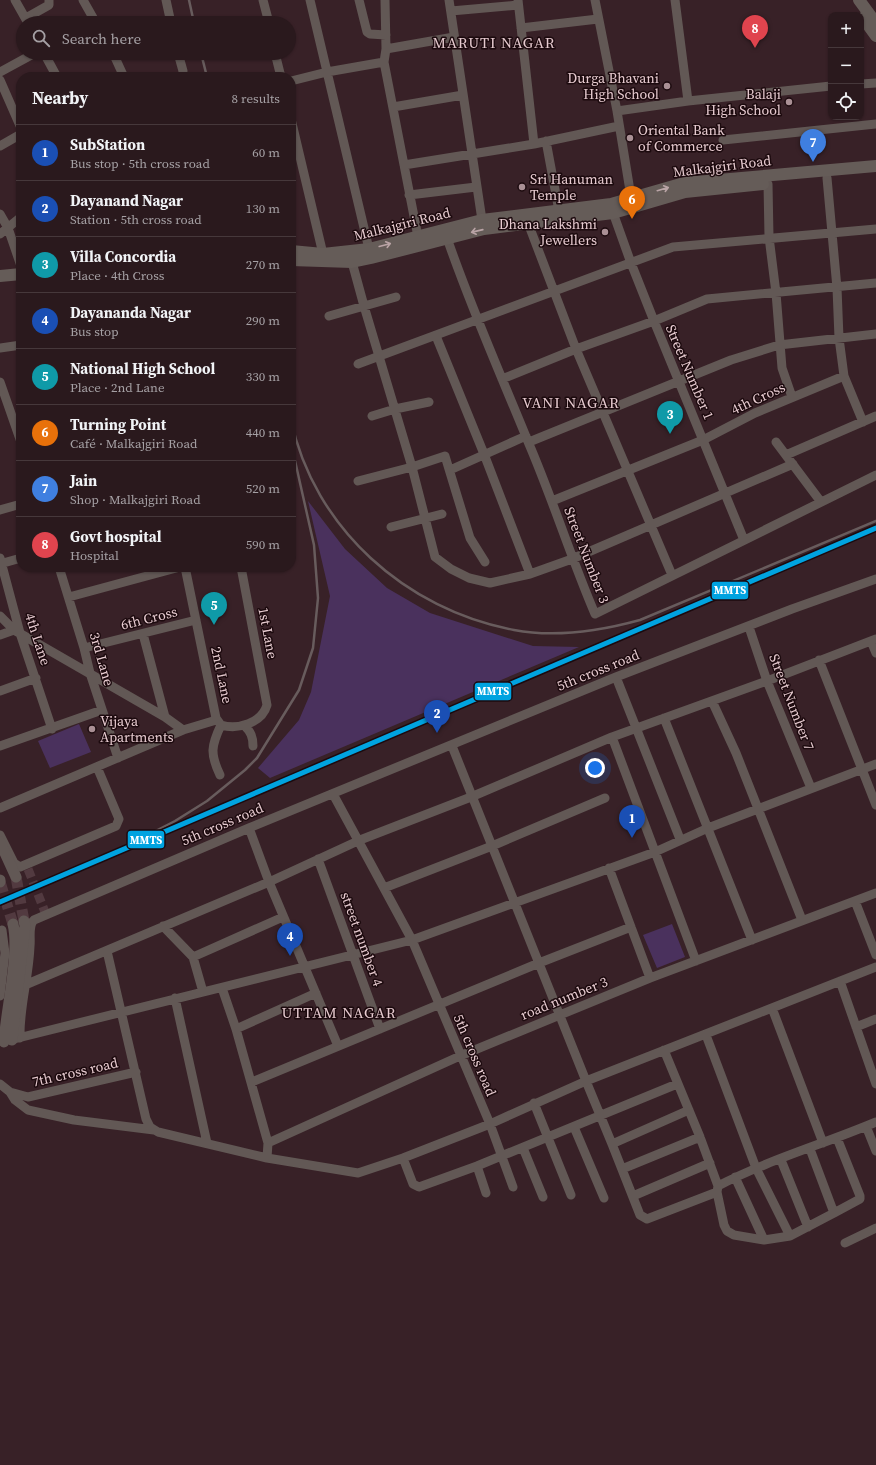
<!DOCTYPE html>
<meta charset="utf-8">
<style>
:root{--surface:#2a191d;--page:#322226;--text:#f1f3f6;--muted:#a5a0a4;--line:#46383b;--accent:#aa9095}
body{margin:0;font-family:"Source Serif 4",serif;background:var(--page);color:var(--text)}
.controls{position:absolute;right:12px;top:12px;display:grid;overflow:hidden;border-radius:8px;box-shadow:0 1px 3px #0004}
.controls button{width:36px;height:36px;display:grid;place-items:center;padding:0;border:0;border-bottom:1px solid var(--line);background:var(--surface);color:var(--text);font:20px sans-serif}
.you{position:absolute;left:595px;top:768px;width:14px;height:14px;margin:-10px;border:3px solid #fff;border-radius:50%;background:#1a73e8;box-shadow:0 0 0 6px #1a73e833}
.badge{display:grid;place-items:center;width:26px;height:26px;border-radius:50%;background:var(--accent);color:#fff;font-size:13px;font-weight:700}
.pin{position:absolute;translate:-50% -33px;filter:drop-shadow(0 1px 2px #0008)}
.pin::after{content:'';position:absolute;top:21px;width:14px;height:12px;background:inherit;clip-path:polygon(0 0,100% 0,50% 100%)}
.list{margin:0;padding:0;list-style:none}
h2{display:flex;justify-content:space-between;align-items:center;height:52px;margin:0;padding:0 16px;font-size:17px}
h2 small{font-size:13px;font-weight:400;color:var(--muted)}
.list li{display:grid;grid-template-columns:26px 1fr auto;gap:12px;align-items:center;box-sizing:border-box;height:56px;padding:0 16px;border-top:1px solid var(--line)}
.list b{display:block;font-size:15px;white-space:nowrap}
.list p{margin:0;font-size:13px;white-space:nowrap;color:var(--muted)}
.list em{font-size:13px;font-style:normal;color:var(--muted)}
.icon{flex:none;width:22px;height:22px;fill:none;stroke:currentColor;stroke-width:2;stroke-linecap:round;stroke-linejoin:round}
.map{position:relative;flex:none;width:876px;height:1465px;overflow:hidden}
.search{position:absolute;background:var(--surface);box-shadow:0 1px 3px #0004;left:16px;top:16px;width:280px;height:44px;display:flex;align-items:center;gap:10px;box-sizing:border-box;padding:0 14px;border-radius:22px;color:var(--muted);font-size:15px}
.panel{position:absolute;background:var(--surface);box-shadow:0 1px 3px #0004;left:16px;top:72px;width:280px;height:500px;border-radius:16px}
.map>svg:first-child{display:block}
.green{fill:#4a315d}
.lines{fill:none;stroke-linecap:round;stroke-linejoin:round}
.minor-tunnel{stroke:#523a40;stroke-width:9;stroke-dasharray:9 4.5;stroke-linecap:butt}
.tertiary-tunnel{stroke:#523a40;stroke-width:11;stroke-dasharray:11 5.5;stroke-linecap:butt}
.minor{stroke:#625855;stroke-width:9}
.tertiary{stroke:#625855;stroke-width:11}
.secondary{stroke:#655c58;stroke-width:12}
.rail{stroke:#685c5d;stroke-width:2.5}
.rail-1-casing{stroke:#1c0a0e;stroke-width:8}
.rail-1{stroke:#00a3e0;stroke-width:5}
.oneway{stroke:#baa4a6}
.poi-dot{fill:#aa9095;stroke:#1c0a0e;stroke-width:1.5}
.labels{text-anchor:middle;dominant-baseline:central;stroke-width:3;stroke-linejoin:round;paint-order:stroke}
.poi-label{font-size:14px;fill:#e7cbd0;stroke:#1c0a0e;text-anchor:end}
.street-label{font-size:14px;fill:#e7cbd0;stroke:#1c0a0e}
.neighbourhood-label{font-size:15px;letter-spacing:1px;fill:#e7cbd0;stroke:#1c0a0e}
.line-badge{stroke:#1c0a0e;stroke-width:1.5}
.badge-label{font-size:11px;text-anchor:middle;font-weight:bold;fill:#fff}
</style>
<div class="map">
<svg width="876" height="1465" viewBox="0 0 876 1465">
<rect width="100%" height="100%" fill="#382127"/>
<path class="green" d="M 308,501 L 345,549 L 387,588 L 430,613 L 533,646 L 579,647 L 270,778 L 258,768 L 299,720 L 311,692 L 330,596 Z
M 79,724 L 91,752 L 50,768 L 38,741 Z
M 672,924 L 685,957 L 657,968 L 643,935 Z"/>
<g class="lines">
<path class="minor-tunnel" d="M 28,869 L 45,912"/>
<path class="tertiary-tunnel" d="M 16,877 L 24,921
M 0,882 L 13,924"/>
<path class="minor" d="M 15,0 L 28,23
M 83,0 L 96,23
M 166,0 L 171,23
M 263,0 L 269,23
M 310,0 L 369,249
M 359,0 L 367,32 L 370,34 L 386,35
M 385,0 L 386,49 L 384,62 L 418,237
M 449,0 L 482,220
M 518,0 L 534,144
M 595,0 L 617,111 L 632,203
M 675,0 L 688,101
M 451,11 L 518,5
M 26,18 L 49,5 L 49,0
M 521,28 L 598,19
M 386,49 L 454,37
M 44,53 L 57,77
M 113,53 L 124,77
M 178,53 L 183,71 L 182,77
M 275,53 L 281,77
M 0,72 L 35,53
M 0,80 L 21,128
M 291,81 L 327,72 L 384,62
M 861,84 L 876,83
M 393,107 L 463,95
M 617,111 L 688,101 L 831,86
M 291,119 L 323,254
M 723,140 L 876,124
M 546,141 L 559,211
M 0,146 L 21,134
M 404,165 L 534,144 L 619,126
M 827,178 L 837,288 L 839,338 L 844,376 L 863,422
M 768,184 L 769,237 L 776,293 L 782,368 L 792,397
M 409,195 L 476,187
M 611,207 L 631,263 L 654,321 L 744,540
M 0,214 L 8,228 L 21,266
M 528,223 L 576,349 L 672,575
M 0,234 L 21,217
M 447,238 C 471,308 501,375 529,444 C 553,500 571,558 595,614 L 876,475
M 352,262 L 364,306 L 412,467 L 435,557 L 451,569 L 469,578 L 490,583 L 530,574 L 572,559 L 793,464
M 329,316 L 396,297
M 436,336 L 484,454 L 530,574
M 0,348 L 21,345
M 358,364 L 673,247 L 876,229
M 502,379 L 576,349 L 654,321 L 707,299 L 876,283
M 0,382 L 21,442
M 372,416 L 395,409 L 429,402
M 529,442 L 731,360 L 779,345 L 876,334
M 776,442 L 821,502
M 786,455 L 876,416
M 450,470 L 526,436
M 358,481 L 412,467 L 445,456 L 470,538 L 485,562
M 552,501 L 703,440 L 755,413 L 844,376
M 0,510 L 21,504
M 391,527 L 442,514
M 0,558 L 20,633 L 52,729
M 0,564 L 21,558
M 59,567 L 84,648 L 90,673 L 118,758
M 185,567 L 216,718 L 221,725 C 238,730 262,723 267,705 L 241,567
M 69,597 L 180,567
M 0,616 L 14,630 L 165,717 L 183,730
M 749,627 L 767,681 L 811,788
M 143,634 L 165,717
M 0,635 L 14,630
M 871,641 L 876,653
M 84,648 L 196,620
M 819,660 L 876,805
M 616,677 L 680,839
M 0,691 L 36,678
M 712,701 L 736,753 L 802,920
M 664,718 L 752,940
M 244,725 C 251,732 253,737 253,746
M 612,737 L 696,961
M 0,746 L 102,710
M 452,746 L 586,1081 L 612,1144 L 640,1215 L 647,1219 L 717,1192
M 220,775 C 210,754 211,746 221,725
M 333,794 L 412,940 L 490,1124 L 513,1187
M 0,808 L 183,730 L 213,721 L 216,718
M 249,828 L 269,882 L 338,1046
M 0,835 L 14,863 L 20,867 L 116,826 L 119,819 L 97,767
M 318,859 L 380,1029
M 609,868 L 650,978
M 384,888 L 492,846 L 605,798
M 855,901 L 876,955
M 163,926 L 193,957 L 203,992
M 107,951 L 146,1119 L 150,1127 L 158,1132 L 267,1158 L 358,1173 L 403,1158 L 490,1124 L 586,1081 L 876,967
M 193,957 L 283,917
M 840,981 L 876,1084
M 25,985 L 269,882 L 360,840 L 471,797 L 612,737 L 767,681 L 876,639
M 222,988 L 236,1029 L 268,1143 L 267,1158
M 0,996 L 5,953 L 2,930
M 175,998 L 207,1143
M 772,1008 L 823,1143
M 856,1027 L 876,1019
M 236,1029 L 316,993
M 706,1035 L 756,1168 L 790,1236
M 20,1038 C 19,1007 29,977 30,946 C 31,938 28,925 34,920 L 249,828 L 616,677 L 792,609 L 876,579
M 14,1039 L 412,940 L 655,852 L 708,828 L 876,764
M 664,1050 L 700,1137 L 718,1186 L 717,1192 L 724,1225 L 727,1231 L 734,1235 L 764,1240 L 790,1236 L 834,1213 L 810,1149
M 252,1082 L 539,963 L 631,927
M 0,1084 L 10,1092 L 28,1097 L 136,1072
M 10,1092 L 15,1100 L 28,1110 L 74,1120 L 154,1130
M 534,1103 L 571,1195
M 866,1126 L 876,1151
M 574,1127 L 604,1198
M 268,1143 L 460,1056 L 650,978 L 876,893
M 612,1144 L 689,1110
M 523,1148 L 543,1197
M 403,1158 L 413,1184 L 419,1187 L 477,1166 L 677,1084
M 781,1160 L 808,1227
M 477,1166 L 486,1193
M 622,1169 L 700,1137
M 735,1177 L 764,1240
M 718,1186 C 768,1160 824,1144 876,1122
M 633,1196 L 710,1163
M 834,1213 L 860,1199 L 860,1196 L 837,1138
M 845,1243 L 876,1228"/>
<path class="tertiary" d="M 0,842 L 16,877
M 0,880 L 0,882
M 12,1040 L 25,926 L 24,921
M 4,1042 C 6,1010 20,953 13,924"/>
<path class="secondary" d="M 859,0 L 876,23
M 863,18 L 876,36
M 291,251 L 323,254 L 369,249 L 482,220 L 611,204 L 684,183 L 876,166
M 291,260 L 352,262 L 371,258 L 484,229 L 613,213 L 685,192 L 763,184
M 0,276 L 21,274"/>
<path class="rail" d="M 189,0 L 194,23
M 201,53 L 207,77
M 291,420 C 314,528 406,610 514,630 C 556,638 600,631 640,620 L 876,521
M 107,856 L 175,821 L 207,801 L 245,770 L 257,758 L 299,690 L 313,648 L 318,598 L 314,545 L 291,443"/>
<defs>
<path id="rail-1" d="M 0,902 L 876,528"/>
</defs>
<use href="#rail-1" class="rail-1-casing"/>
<use href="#rail-1" class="rail-1"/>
</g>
<defs><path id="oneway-shaft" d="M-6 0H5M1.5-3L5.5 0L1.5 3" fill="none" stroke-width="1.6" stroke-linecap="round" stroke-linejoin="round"/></defs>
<g class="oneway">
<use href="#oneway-shaft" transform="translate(663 189) rotate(-16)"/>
<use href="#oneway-shaft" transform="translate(477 231) rotate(167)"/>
<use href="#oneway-shaft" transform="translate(385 245) rotate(-15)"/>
</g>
<g class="poi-dot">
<circle cx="667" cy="86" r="4"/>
<circle cx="789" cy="102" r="4"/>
<circle cx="630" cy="138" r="4"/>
<circle cx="522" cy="187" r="4"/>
<circle cx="605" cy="232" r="4"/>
<circle cx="92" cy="729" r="4"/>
</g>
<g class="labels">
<g class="poi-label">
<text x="659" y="78">Durga Bhavani<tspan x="659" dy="16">High School</tspan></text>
<text x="781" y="94">Balaji<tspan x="781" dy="16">High School</tspan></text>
<text x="638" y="130" text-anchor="start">Oriental Bank<tspan x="638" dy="16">of Commerce</tspan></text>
<text x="530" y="179" text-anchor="start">Sri Hanuman<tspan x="530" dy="16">Temple</tspan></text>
<text x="597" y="224">Dhana Lakshmi<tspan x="597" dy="16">Jewellers</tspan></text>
<text x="100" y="721" text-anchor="start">Vijaya<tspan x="100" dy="16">Apartments</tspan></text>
</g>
<g class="street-label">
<text transform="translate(722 166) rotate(-7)">Malkajgiri Road</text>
<text transform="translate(402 224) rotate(-14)">Malkajgiri Road</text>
<text transform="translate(690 372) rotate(67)">Street Number 1</text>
<text transform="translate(758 398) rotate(-25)">4th Cross</text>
<text transform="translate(587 555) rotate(69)">Street Number 3</text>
<text transform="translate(149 618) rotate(-14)">6th Cross</text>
<text transform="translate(268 633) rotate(79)">1st Lane</text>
<text transform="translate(38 639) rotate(72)">4th Lane</text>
<text transform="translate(102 659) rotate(74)">3rd Lane</text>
<text transform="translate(598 670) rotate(-22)">5th cross road</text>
<text transform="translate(222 675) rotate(78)">2nd Lane</text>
<text transform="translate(792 702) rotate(69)">Street Number 7</text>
<text transform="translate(222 824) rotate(-23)">5th cross road</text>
<text transform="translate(362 939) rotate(70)">street number 4</text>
<text transform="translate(564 998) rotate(-22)">road number 3</text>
<text transform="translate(475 1055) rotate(67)">5th cross road</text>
<text transform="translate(75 1072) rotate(-13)">7th cross road</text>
</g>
<g class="neighbourhood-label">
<text x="494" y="42">MARUTI NAGAR</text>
<text x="571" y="402">VANI NAGAR</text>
<text x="339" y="1012">UTTAM NAGAR</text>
</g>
</g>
<g class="line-badge">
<rect x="711" y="581" width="38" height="19" rx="4" fill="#00a3e0"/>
<rect x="474" y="682" width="38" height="19" rx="4" fill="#00a3e0"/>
<rect x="127" y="830" width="38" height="19" rx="4" fill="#00a3e0"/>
</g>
<g class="badge-label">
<text x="730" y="594">MMTS</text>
<text x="493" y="695">MMTS</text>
<text x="146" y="844">MMTS</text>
</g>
</svg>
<div class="controls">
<button>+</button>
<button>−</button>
<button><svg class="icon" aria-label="locate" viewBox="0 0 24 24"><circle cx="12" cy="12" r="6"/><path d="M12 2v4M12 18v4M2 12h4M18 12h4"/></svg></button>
</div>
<div class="you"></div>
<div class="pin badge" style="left:632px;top:838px;background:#1a4fb4">1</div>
<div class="pin badge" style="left:437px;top:733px;background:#1a4fb4">2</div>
<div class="pin badge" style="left:670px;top:434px;background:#0f9aa8">3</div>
<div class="pin badge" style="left:290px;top:956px;background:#1a4fb4">4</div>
<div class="pin badge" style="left:214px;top:625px;background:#0f9aa8">5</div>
<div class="pin badge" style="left:632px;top:219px;background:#e8710a">6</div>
<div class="pin badge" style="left:813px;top:162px;background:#3f7fe0">7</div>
<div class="pin badge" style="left:755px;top:48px;background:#e0444e">8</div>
<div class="search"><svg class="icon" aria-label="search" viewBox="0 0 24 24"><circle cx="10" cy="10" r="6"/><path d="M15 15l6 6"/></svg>Search here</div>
<section class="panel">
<h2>Nearby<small>8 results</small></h2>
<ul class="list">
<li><span class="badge" style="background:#1a4fb4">1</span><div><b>SubStation</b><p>Bus stop · 5th cross road</p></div><em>60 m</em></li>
<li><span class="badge" style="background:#1a4fb4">2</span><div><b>Dayanand Nagar</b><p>Station · 5th cross road</p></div><em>130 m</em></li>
<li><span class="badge" style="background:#0f9aa8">3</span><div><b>Villa Concordia</b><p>Place · 4th Cross</p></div><em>270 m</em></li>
<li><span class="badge" style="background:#1a4fb4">4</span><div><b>Dayananda Nagar</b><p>Bus stop</p></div><em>290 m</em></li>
<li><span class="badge" style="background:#0f9aa8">5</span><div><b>National High School</b><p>Place · 2nd Lane</p></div><em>330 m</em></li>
<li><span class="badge" style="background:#e8710a">6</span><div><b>Turning Point</b><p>Café · Malkajgiri Road</p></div><em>440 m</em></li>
<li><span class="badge" style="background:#3f7fe0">7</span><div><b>Jain</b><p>Shop · Malkajgiri Road</p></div><em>520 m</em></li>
<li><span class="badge" style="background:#e0444e">8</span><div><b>Govt hospital</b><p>Hospital</p></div><em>590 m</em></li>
</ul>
</section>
</div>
